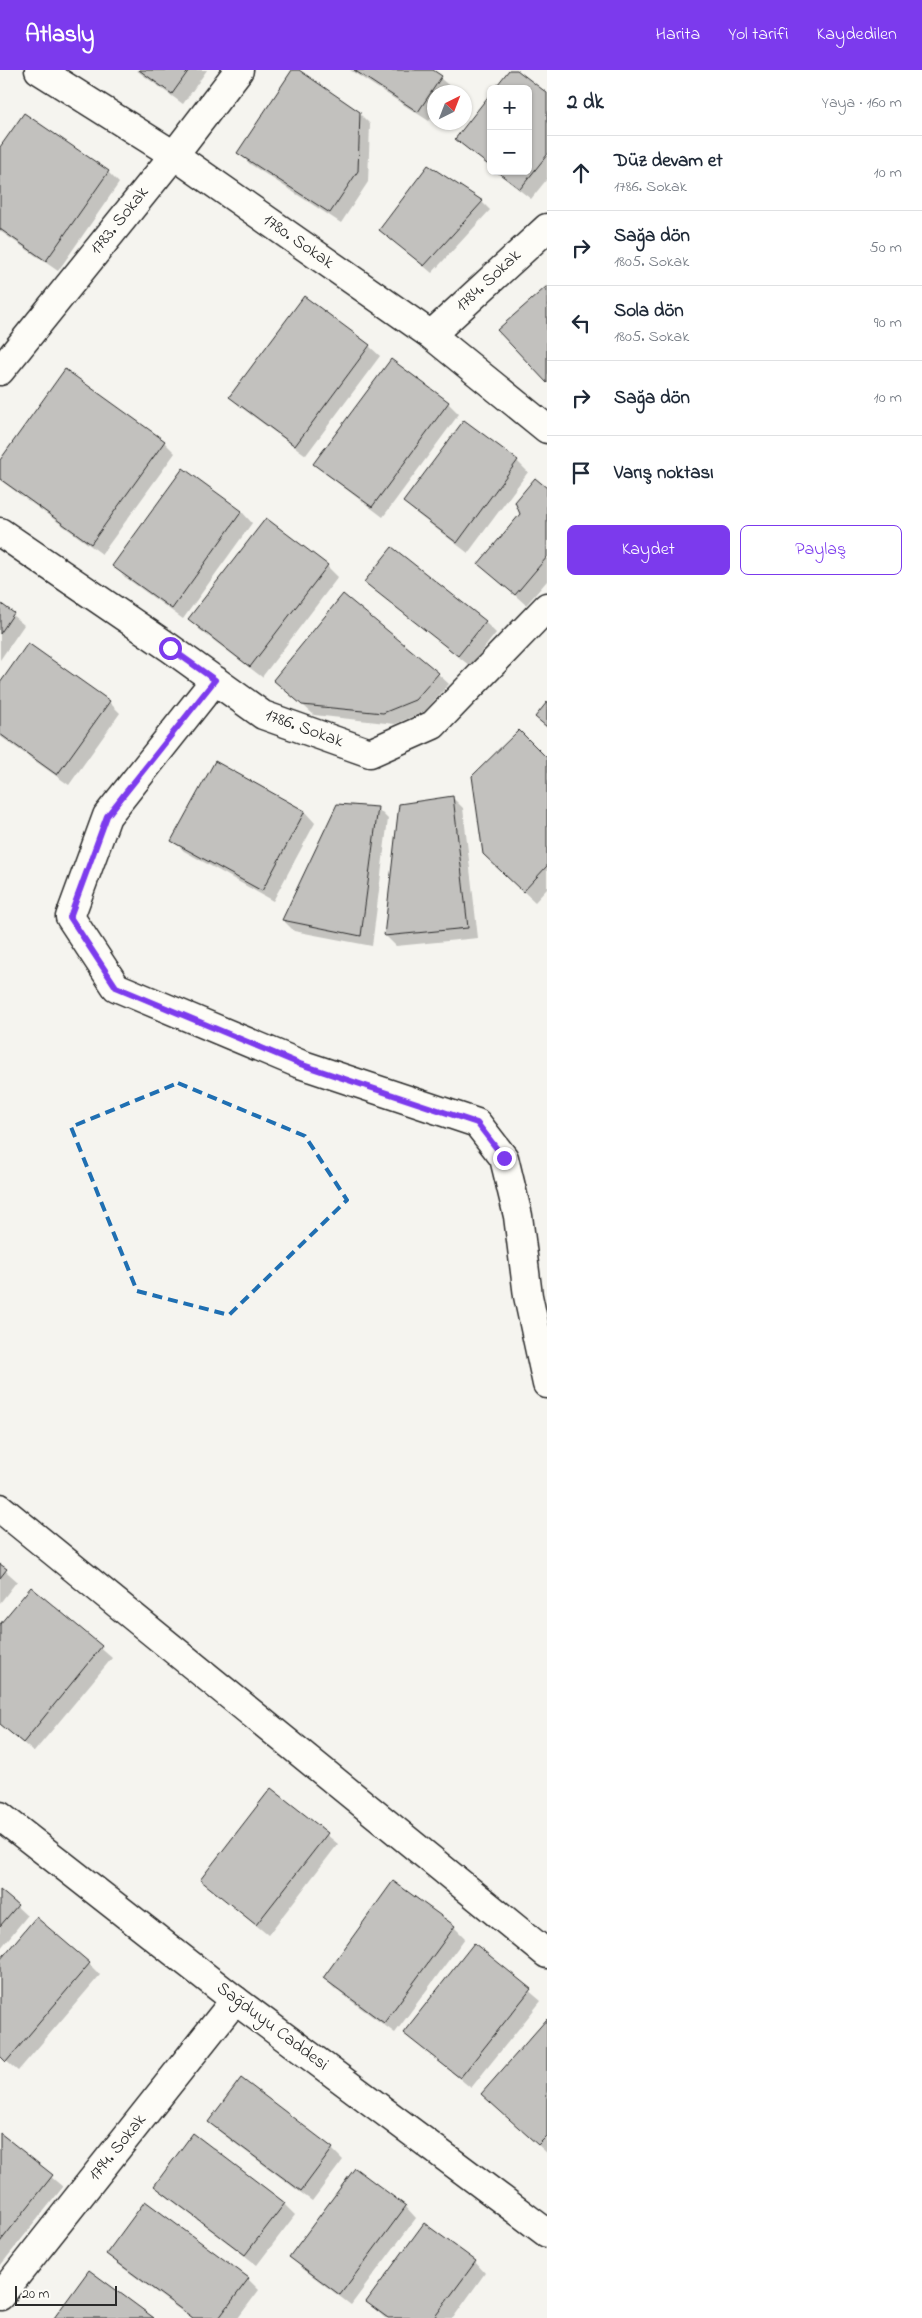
<!DOCTYPE html>
<html lang="tr">
<meta charset="utf-8">
<style>
:root{--surface:#fff;--page:#f2f2f3;--text:#1f2937;--muted:#747a83;--line:#e0e1e3;--accent:#7c3aed}
body{margin:0;font-family:"Indie Flower",sans-serif;background:var(--page);color:var(--text)}
.controls{position:absolute;right:15px;top:15px;display:grid;overflow:hidden;border-radius:8px;box-shadow:0 1px 4px #0004}
.controls button{width:45px;height:45px;display:grid;place-items:center;padding:0;border:0;border-bottom:1px solid var(--line);background:var(--surface);color:var(--text);font:25px sans-serif}
.compass{position:absolute;left:427px;top:15px;width:45px;height:45px;border-radius:50%;background:var(--surface);box-shadow:0 1px 4px #0004;rotate:42deg}
.scale{position:absolute;left:15px;bottom:12px;width:102px;box-sizing:border-box;padding-left:5px;border:2px solid #2b2b2b;border-top:0;font-size:14px;line-height:18px;white-space:nowrap;color:#2b2b2b;-webkit-text-stroke:4px #fdfcf7;paint-order:stroke}
.stop{position:absolute;width:15px;height:15px;margin:-11px;border:4px solid #7c3aed;border-radius:50%;background:#fff}
.stop.end{background:#7c3aed;border-color:#fff;box-shadow:0 1px 5px #0008}
.list{margin:0;padding:0;list-style:none}
h2{display:flex;justify-content:space-between;align-items:center;height:65px;margin:0;padding:0 20px;font-size:21px}
h2 small{font-size:16px;font-weight:400;color:var(--muted)}
.list li{display:grid;grid-template-columns:32px 1fr auto;gap:15px;align-items:center;box-sizing:border-box;height:75px;padding:0 20px;border-top:1px solid var(--line)}
.list b{display:block;font-size:19px;white-space:nowrap}
.list p{margin:0;font-size:16px;white-space:nowrap;color:var(--muted)}
.list em{font-size:16px;font-style:normal;color:var(--muted)}
.actions{display:flex;gap:10px;padding:15px 20px}
.actions a{flex:1;padding:11px 0;border:1px solid var(--accent);border-radius:8px;text-align:center;font-size:18px;color:var(--accent)}
.actions .main{background:var(--accent);color:#fff}
.icon{flex:none;width:28px;height:28px;fill:none;stroke:currentColor;stroke-width:2;stroke-linecap:round;stroke-linejoin:round}
.map{position:relative;flex:none;width:547px;height:2248px;overflow:hidden}
header{display:flex;align-items:center;gap:30px;box-sizing:border-box;height:70px;padding:0 25px;background:var(--accent);color:#fff}
header strong{font-size:24px}
nav{display:flex;gap:28px;margin-inline-start:auto;font-size:18px}
main{display:flex}
aside{flex:1;background:var(--surface)}
.map>svg:first-child{display:block}
.shadow{fill:#0003}
.building{fill:#c2c1be;stroke:#2b2b2b}
.lines{fill:none;stroke-linecap:round;stroke-linejoin:round}
.street-casing{stroke:#2b2b2b;stroke-width:31}
.secondary-casing{stroke:#2b2b2b;stroke-width:31}
.street{stroke:#fdfcf7;stroke-width:28}
.secondary{stroke:#fdfcf7;stroke-width:28}
.route{stroke:#7c3aed;stroke-width:6}
.marked{fill:none;stroke:#1f6fb2;stroke-width:4;stroke-dasharray:10 6;stroke-linejoin:round}
.labels{text-anchor:middle;dominant-baseline:central;stroke-width:4;stroke-linejoin:round;paint-order:stroke}
.street-label{font-size:18px;fill:#2b2b2b;stroke:#fdfcf7}
</style>
<header>
<strong>Atlasly</strong>
<nav><a>Harita</a><a>Yol tarifi</a><a>Kaydedilen</a></nav>
</header>
<main>
<div class="map">
<svg width="547" height="2248" viewBox="0 0 547 2248">
<rect width="100%" height="100%" fill="#f5f4ef"/>
<filter id="ink" filterUnits="userSpaceOnUse"><feTurbulence type="fractalNoise" baseFrequency=".02" numOctaves="2"/><feDisplacementMap in="SourceGraphic" scale="10" xChannelSelector="R" yChannelSelector="G"/><feConvolveMatrix kernelMatrix="1 2 1 2 8 2 1 2 1" color-interpolation-filters="sRGB"/></filter>
<g filter="url(#ink)">
<path class="shadow" d="M 136,0 L 207,0 L 183,34 Z
M 294,0 L 359,43 L 370,54 L 368,112 L 341,153 L 250,94 L 239,83 Z
M 350,0 L 430,0 L 452,18 L 448,22 L 434,22 L 434,44 L 429,51 Z
M 510,0 L 515,0 L 547,25 L 547,109 L 531,129 L 495,101 L 528,101 L 528,19 Z
M 491,25 L 491,98 L 457,69 Z
M 0,79 L 108,102 L 119,113 L 58,201 L 0,161 Z
M 482,132 L 490,140 L 432,203 L 381,160 Z
M 369,276 L 380,286 L 306,385 L 242,338 L 231,327 Z
M 65,301 L 164,372 L 175,383 L 102,484 L 0,410 L 0,392 Z
M 448,333 L 459,344 L 383,447 L 326,404 L 315,393 Z
M 464,352 L 517,391 L 528,402 L 468,483 L 416,443 L 405,432 Z
M 183,400 L 242,442 L 252,453 L 183,549 L 125,507 L 114,496 Z
M 547,420 L 547,511 L 526,535 L 480,494 Z
M 266,449 L 327,496 L 338,507 L 262,607 L 200,560 L 190,549 Z
M 366,512 L 485,552 L 496,563 L 470,596 Z
M 0,535 L 24,555 L 0,590 Z
M 438,604 L 449,614 L 425,641 L 395,654 L 314,645 L 275,610 Z
M 0,615 L 109,632 L 120,643 L 69,715 L 0,666 Z
M 547,690 L 547,819 L 535,832 L 495,795 Z
M 215,692 L 305,742 L 315,753 L 273,831 L 184,781 L 173,770 Z
M 452,727 L 463,738 L 478,868 L 396,876 L 385,865 Z
M 377,738 L 388,749 L 372,876 L 294,861 L 283,850 Z
M 0,1496 L 17,1511 L 0,1533 Z
M 31,1518 L 112,1588 L 34,1682 L 0,1654 L 0,1556 Z
M 272,1720 L 338,1774 L 268,1865 L 201,1810 Z
M 394,1813 L 454,1857 L 465,1868 L 395,1963 L 335,1919 L 324,1908 Z
M 0,1821 L 27,1846 L 0,1879 Z
M 475,1875 L 541,1931 L 471,2018 L 405,1963 Z
M 0,1892 L 89,1894 L 100,1905 L 18,2001 L 0,1986 Z
M 547,1951 L 547,2083 L 493,2034 Z
M 241,2010 L 332,2079 L 343,2090 L 312,2131 L 220,2062 L 210,2052 Z
M 1,2065 L 63,2117 L 0,2196 L 0,2065 Z
M 356,2100 L 406,2137 L 416,2148 L 351,2235 L 302,2198 L 291,2187 Z
M 155,2115 L 284,2134 L 295,2145 L 257,2195 L 166,2126 Z
M 107,2184 L 248,2209 L 259,2220 L 238,2248 L 191,2248 L 118,2194 Z
M 475,2192 L 485,2203 L 453,2248 L 385,2248 L 367,2232 Z"/>
<path class="building" d="M 139,0 L 189,0 L 172,24 Z
M 292,0 L 299,0 L 360,42 L 358,101 L 330,143 L 237,83 Z
M 354,0 L 433,0 L 442,6 L 418,42 Z
M 509,0 L 517,0 L 547,23 L 547,85 L 520,119 L 496,101 L 528,101 L 528,19 L 494,19 Z
M 491,23 L 491,97 L 455,69 Z
M 24,43 L 109,101 L 46,191 L 0,159 L 0,77 Z
M 428,95 L 483,131 L 424,196 L 379,160 Z
M 547,216 L 547,313 L 497,260 Z
M 304,226 L 370,275 L 295,376 L 229,327 Z
M 391,289 L 449,332 L 372,437 L 313,394 Z
M 65,299 L 165,371 L 91,474 L 0,409 L 0,390 Z
M 464,350 L 518,390 L 457,473 L 403,432 Z
M 183,398 L 242,441 L 172,539 L 112,496 Z
M 535,408 L 547,418 L 547,487 L 515,525 L 478,494 L 520,444 L 515,432 Z
M 266,448 L 328,495 L 250,597 L 188,549 Z
M 392,477 L 486,551 L 458,586 L 364,512 Z
M 343,524 L 439,603 L 415,630 L 383,643 L 302,635 L 273,610 Z
M 0,533 L 14,543 L 0,564 Z
M 28,573 L 110,631 L 57,705 L 0,664 L 0,613 Z
M 547,632 L 547,657 L 535,647 Z
M 519,660 L 547,688 L 547,796 L 523,822 L 483,784 L 472,706 Z
M 215,691 L 305,741 L 262,821 L 171,771 Z
M 453,726 L 468,858 L 384,866 L 399,734 Z
M 337,734 L 378,737 L 361,866 L 282,850 Z
M 0,1494 L 7,1499 L 0,1508 Z
M 31,1517 L 102,1576 L 23,1673 L 0,1654 L 0,1554 Z
M 271,1718 L 328,1763 L 256,1855 L 200,1810 Z
M 393,1811 L 455,1856 L 384,1953 L 323,1908 Z
M 0,1820 L 18,1835 L 0,1856 Z
M 36,1847 L 90,1893 L 6,1992 L 0,1986 L 0,1890 Z
M 474,1873 L 531,1919 L 460,2008 L 403,1963 Z
M 547,1949 L 547,2066 L 538,2075 L 481,2024 Z
M 241,2008 L 333,2078 L 301,2121 L 208,2052 Z
M 0,2063 L 53,2105 L 0,2172 Z
M 193,2063 L 285,2133 L 245,2185 L 154,2116 Z
M 355,2098 L 406,2136 L 340,2225 L 289,2187 Z
M 145,2131 L 249,2208 L 219,2248 L 193,2248 L 106,2184 Z
M 424,2153 L 476,2191 L 434,2248 L 388,2248 L 366,2232 Z
M 89,2200 L 154,2248 L 54,2248 Z"/>
<g class="lines">
<defs>
<path id="street" d="M 39,0 L 174,85 L 431,265 L 547,359
M 431,265 L 547,158
M 0,301 L 174,85 L 239,0
M 0,462 L 170,578 L 263,645 L 370,683 L 433,655 L 547,537
M 215,610 L 107,746 L 70,847 L 116,917 L 300,994 L 477,1053 L 504,1088 L 518,1146 L 528,1226 L 547,1314
M 0,1438 L 547,1884
M 0,2226 L 235,1930"/>
<path id="secondary" d="M 0,1746 L 235,1930 L 547,2163"/>
</defs>
<use href="#street" class="street-casing"/>
<use href="#secondary" class="secondary-casing"/>
<use href="#street" class="street"/>
<use href="#secondary" class="secondary"/>
</g>
</g>
<g class="lines" filter="url(#ink)">
<path class="route" d="M 170,578 L 215,610 L 107,746 L 70,847 L 116,917 L 300,994 L 477,1053 L 504,1088"/>
</g>
<path class="marked" d="M 178,1013 L 305,1066 L 347,1130 L 229,1245 L 137,1221 L 71,1057 Z"/>
<g class="labels">
<g class="street-label">
<text transform="translate(120 151) rotate(-51)">1783. Sokak</text>
<text transform="translate(298 172) rotate(35)">1780. Sokak</text>
<text transform="translate(489 211) rotate(-43)">1784. Sokak</text>
<text transform="translate(304 659) rotate(20)">1786. Sokak</text>
<text transform="translate(272 1957) rotate(37)">Sağduyu Caddesi</text>
<text transform="translate(118 2078) rotate(-51)">1794. Sokak</text>
</g>
</g>
</svg>
<div class="controls">
<button>+</button>
<button>−</button>
</div>
<svg class="compass" viewBox="-18 -18 36 36"><path d="M0-13l5 13h-10z" fill="#e53935"/><path d="M0 13l5-13h-10z" fill="#747a83"/></svg>
<div class="scale">20 m</div>
<div class="stop" style="left:170px;top:578px"></div>
<div class="stop end" style="left:504px;top:1088px"></div>
</div>
<aside>
<h2>2 dk<small>Yaya · 160 m</small></h2>
<ul class="list">
<li><svg class="icon" aria-label="ahead" viewBox="0 0 24 24"><path d="M12 20V5M6 11l6-6 6 6"/></svg><div><b>Düz devam et</b><p>1786. Sokak</p></div><em>10 m</em></li>
<li><svg class="icon" aria-label="right" viewBox="0 0 24 24"><path d="M7 20v-9h11M14 6l5 5-5 5"/></svg><div><b>Sağa dön</b><p>1805. Sokak</p></div><em>50 m</em></li>
<li><svg class="icon" aria-label="left" viewBox="0 0 24 24"><path d="M17 20v-9H6M10 6l-5 5 5 5"/></svg><div><b>Sola dön</b><p>1805. Sokak</p></div><em>90 m</em></li>
<li><svg class="icon" aria-label="right" viewBox="0 0 24 24"><path d="M7 20v-9h11M14 6l5 5-5 5"/></svg><div><b>Sağa dön</b></div><em>10 m</em></li>
<li><svg class="icon" aria-label="arrive" viewBox="0 0 24 24"><path d="M6 21V4h12l-3 4 3 4H6"/></svg><div><b>Varış noktası</b></div></li>
</ul>
<div class="actions"><a class="main">Kaydet</a><a>Paylaş</a></div>
</aside>
</main>
